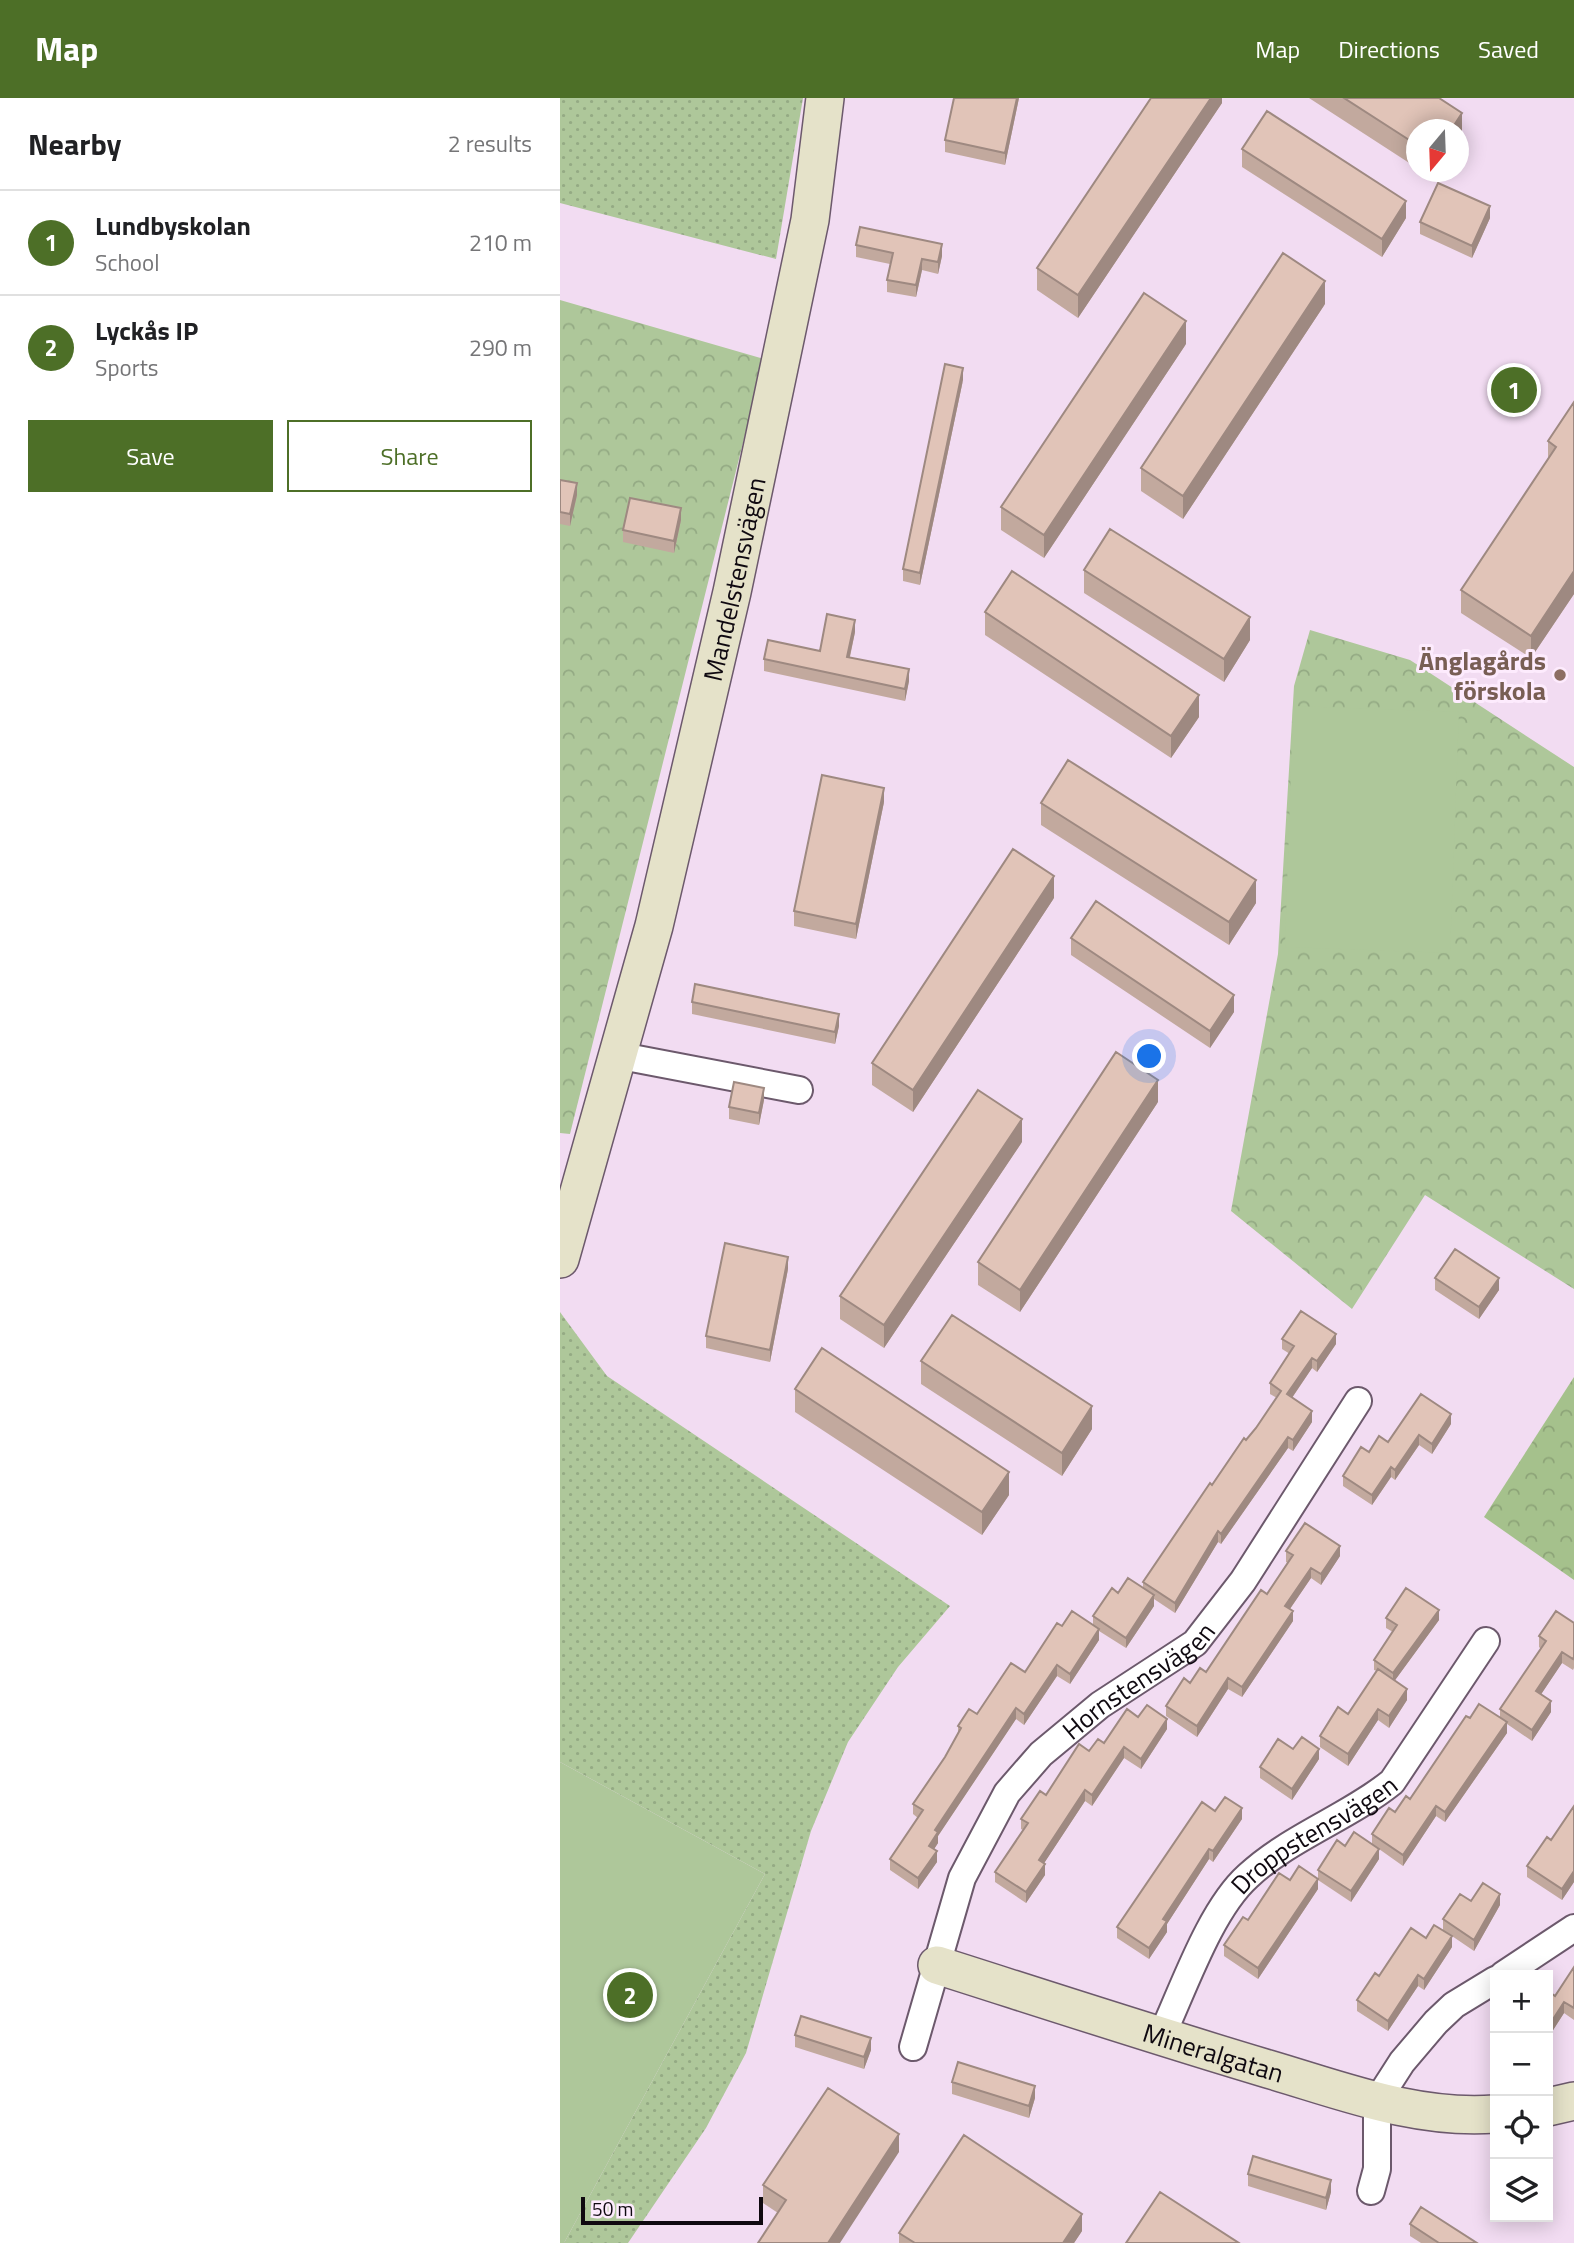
<!DOCTYPE html>
<meta charset="utf-8">
<style>
:root{--surface:#fff;--page:#f6f6f6;--text:#202124;--muted:#757577;--line:#e0e0e0;--accent:#4d6f27}
body{margin:0;font-family:"Titillium Web",sans-serif;background:var(--page);color:var(--text)}
.controls{position:absolute;right:21px;bottom:21px;display:grid;overflow:hidden;border-radius:0px;box-shadow:0 4px 18px #0003}
.controls button{width:63px;height:63px;display:grid;place-items:center;padding:0;border:0;border-bottom:2px solid var(--line);background:var(--surface);color:var(--text);font:35px sans-serif}
.compass{position:absolute;left:846px;top:21px;width:63px;height:63px;border-radius:50%;background:var(--surface);box-shadow:0 4px 18px #0003;rotate:199deg}
.scale{position:absolute;left:21px;bottom:18px;width:182px;box-sizing:border-box;padding-left:7px;border:4px solid #0f0910;border-top:0;font-size:19px;line-height:24px;white-space:nowrap;color:#0f0910;-webkit-text-stroke:5px #fdebfd;paint-order:stroke}
.you{position:absolute;left:590px;top:959px;width:24px;height:24px;margin:-18px;border:5px solid #fff;border-radius:50%;background:#1a73e8;box-shadow:0 0 0 10px #1a73e833}
.badge{display:grid;place-items:center;width:46px;height:46px;border-radius:50%;background:var(--accent);color:#fff;font-size:23px;font-weight:700}
.pin{position:absolute;translate:-50% -50%;border:4px solid #fff;box-shadow:0 2px 7px #0006}
.list{margin:0;padding:0;list-style:none}
h2{display:flex;justify-content:space-between;align-items:center;height:91px;margin:0;padding:0 28px;font-size:30px}
h2 small{font-size:23px;font-weight:400;color:var(--muted)}
.list li{display:grid;grid-template-columns:46px 1fr auto;gap:21px;align-items:center;box-sizing:border-box;height:105px;padding:0 28px;border-top:2px solid var(--line)}
.list b{display:block;font-size:26px;white-space:nowrap}
.list p{margin:0;font-size:23px;white-space:nowrap;color:var(--muted)}
.list em{font-size:23px;font-style:normal;color:var(--muted)}
.actions{display:flex;gap:14px;padding:21px 28px}
.actions a{flex:1;padding:16px 0;border:2px solid var(--accent);border-radius:0px;text-align:center;font-size:24px;color:var(--accent)}
.actions .main{background:var(--accent);color:#fff}
.icon{flex:none;width:38px;height:38px;fill:none;stroke:currentColor;stroke-width:2;stroke-linecap:round;stroke-linejoin:round}
.map{position:relative;flex:none;width:1014px;height:2145px;overflow:hidden}
header{display:flex;align-items:center;gap:42px;box-sizing:border-box;height:98px;padding:0 35px;background:var(--accent);color:#fff}
header strong{font-size:33px}
nav{display:flex;gap:38px;margin-inline-start:auto;font-size:24px}
main{display:flex}
aside{flex:1;background:var(--surface)}
.map>svg:first-child{display:block}
.grass{fill:url(#grass-dots)}
.forest{fill:url(#forest-crowns)}
.park{fill:url(#park-crowns)}
.garden{fill:#aec79a}
.lines{fill:none;stroke-linecap:round;stroke-linejoin:round}
.street-casing{stroke:#6c596c;stroke-width:30}
.secondary-casing{stroke:#6c596c;stroke-width:40}
.street{stroke:#fff;stroke-width:26}
.secondary{stroke:#e5e2c9;stroke-width:37}
.wall{fill:#c2a99e}
.shaded-wall{fill:#9e8981}
.building{fill:#e1c4b8;stroke:#9e8981;stroke-width:2}
.education-dot{fill:#8d6e63;stroke:#fdebfd;stroke-width:2.5}
.labels{text-anchor:middle;dominant-baseline:central;stroke-width:6;stroke-linejoin:round;paint-order:stroke}
.street-label{font-size:26px;fill:#0f0910;stroke:#fdebfd}
.education-label{font-size:26px;font-weight:bold;fill:#785e54;stroke:#fdebfd;text-anchor:end}
</style>
<header>
<strong>Map</strong>
<nav><a>Map</a><a>Directions</a><a>Saved</a></nav>
</header>
<main>
<aside>
<h2>Nearby<small>2 results</small></h2>
<ul class="list">
<li><span class="badge">1</span><div><b>Lundbyskolan</b><p>School</p></div><em>210 m</em></li>
<li><span class="badge">2</span><div><b>Lyckås IP</b><p>Sports</p></div><em>290 m</em></li>
</ul>
<div class="actions"><a class="main">Save</a><a>Share</a></div>
</aside>
<div class="map">
<svg width="1014" height="2145" viewBox="0 0 1014 2145">
<defs>
<pattern id="grass-dots" width="8" height="8" patternUnits="userSpaceOnUse" patternTransform="scale(1.75)"><rect width="8" height="8" fill="#aec79a"/><path d="M2 2h.1M6 6h.1" fill="none" stroke="#94aa84" stroke-width="1.8" stroke-linecap="round"/></pattern>
<pattern id="forest-crowns" width="20" height="18" patternUnits="userSpaceOnUse" patternTransform="scale(1.75)"><rect width="20" height="18" fill="#a5c18c"/><path d="M2 6a3 3 0 1 1 6 0M12 15a3 3 0 1 1 6 0" fill="none" stroke="#8da478"/></pattern>
<pattern id="park-crowns" width="20" height="18" patternUnits="userSpaceOnUse" patternTransform="scale(1.75)"><rect width="20" height="18" fill="#aec79a"/><path d="M2 6a3 3 0 1 1 6 0M12 15a3 3 0 1 1 6 0" fill="none" stroke="#94aa84"/></pattern>
</defs>
<rect width="100%" height="100%" fill="#f2dcf2"/>
<path class="grass" d="M 0,0 L 243,0 L 216,161 L 0,105 Z
M 0,1214 L 47,1278 L 390,1508 L 338,1569 L 288,1644 L 251,1733 L 186,1955 L 146,2030 L 68,2145 L 4,2145 L 205,1776 L 0,1664 Z"/>
<path class="forest" d="M 1014,1279 L 1014,1482 L 924,1419 Z"/>
<path class="park" d="M 0,202 L 204,261 L 10,1036 L 0,1035 Z
M 750,532 L 850,562 L 1014,669 L 1014,1191 L 865,1097 L 792,1211 L 671,1113 L 718,856 L 734,588 Z"/>
<path class="garden" d="M 733,608 L 899,614 L 890,855 L 725,849 Z
M 0,1664 L 205,1776 L 4,2145 L 0,2145 Z"/>
<g class="lines">
<defs>
<g id="street">
<path d="M 56,957 L 239,992"/>
<path d="M 943,1877 L 1014,1830"/>
<path id="s1" d="M 601,1939 C 623,1892 650,1812 688,1778 C 730,1739 787,1720 832,1684 L 926,1543"/>
<path id="s2" d="M 353,1949 L 402,1780 L 447,1695 L 481,1656 L 540,1607 L 635,1545 L 683,1483 L 798,1303"/>
<path d="M 811,2093 L 817,2071 L 817,2003 L 842,1964 L 876,1924 L 894,1907 L 935,1882"/>
</g>
<g id="secondary">
<path id="s3" d="M 0,1161 L 94,828 L 172,494 L 250,122 L 265,0"/>
<path id="s4" d="M 377,1867 C 487,1902 597,1938 708,1971 C 783,1993 856,2022 935,2016"/>
<path d="M 988,2009 L 1014,2003"/>
</g>
</defs>
<use href="#street" class="street-casing"/>
<use href="#secondary" class="secondary-casing"/>
<use href="#street" class="street"/>
<use href="#secondary" class="secondary"/>
</g>
<path class="wall" d="M 459,0 L 445,67 L 385,54 L 385,42 Z
M 662,0 L 662,5 L 518,220 L 477,192 L 477,170 Z
M 749,0 L 879,0 L 902,15 L 902,37 L 899,43 L 899,32 L 857,32 L 857,70 Z
M 682,51 L 846,120 L 822,159 L 682,69 Z
M 862,74 L 878,74 L 874,81 Z
M 930,120 L 912,160 L 860,136 L 860,124 Z
M 296,147 L 382,158 L 378,176 L 362,172 L 356,199 L 327,194 L 327,182 L 330,166 L 296,159 Z
M 765,206 L 623,421 L 581,393 L 581,370 Z
M 626,246 L 484,460 L 441,432 L 441,409 Z
M 403,282 L 360,487 L 343,483 L 343,471 Z
M 1014,304 L 1014,496 L 971,560 L 901,515 L 901,492 L 988,362 L 988,343 Z
M 0,382 L 17,397 L 10,428 L 0,426 Z
M 121,422 L 114,455 L 63,444 L 63,432 Z
M 524,472 L 690,542 L 664,584 L 524,495 Z
M 425,514 L 639,619 L 611,660 L 425,537 Z
M 295,534 L 290,559 L 349,583 L 345,603 L 204,573 L 204,561 L 260,553 Z
M 324,704 L 296,841 L 234,828 L 234,813 Z
M 481,705 L 696,805 L 669,847 L 481,727 Z
M 494,800 L 353,1014 L 312,987 L 312,965 Z
M 511,840 L 674,914 L 650,950 L 511,857 Z
M 132,904 L 279,928 L 275,946 L 132,916 Z
M 204,1002 L 199,1027 L 169,1021 L 169,1009 Z
M 598,1004 L 460,1214 L 418,1187 L 418,1164 Z
M 462,1044 L 324,1250 L 280,1221 L 280,1198 Z
M 228,1171 L 210,1264 L 146,1250 L 146,1238 Z
M 875,1180 L 939,1192 L 919,1221 L 875,1192 Z
M 722,1241 L 776,1246 L 757,1274 L 752,1270 L 732,1300 L 752,1324 L 733,1353 L 728,1350 L 661,1446 L 658,1444 L 615,1515 L 594,1501 L 594,1508 L 566,1550 L 539,1533 L 539,1542 L 510,1586 L 497,1578 L 464,1627 L 456,1621 L 378,1738 L 378,1745 L 374,1751 L 377,1764 L 358,1791 L 330,1772 L 330,1761 L 358,1720 L 353,1716 L 353,1706 L 385,1659 L 398,1635 L 398,1628 L 417,1616 L 465,1574 L 502,1528 L 533,1527 L 533,1518 L 558,1495 L 583,1491 L 583,1484 L 652,1387 L 686,1342 L 696,1330 L 717,1300 L 710,1296 L 710,1285 L 730,1256 L 722,1251 Z
M 361,1263 L 532,1331 L 502,1378 L 361,1286 Z
M 235,1291 L 449,1397 L 422,1437 L 235,1314 Z
M 891,1326 L 872,1356 L 859,1347 L 835,1382 L 831,1379 L 812,1407 L 783,1388 L 783,1378 L 809,1354 L 828,1344 Z
M 726,1453 L 780,1458 L 761,1487 L 751,1480 L 730,1511 L 733,1523 L 682,1599 L 668,1591 L 637,1639 L 606,1618 L 606,1608 L 630,1585 L 646,1574 L 707,1496 L 728,1465 L 726,1464 Z
M 826,1520 L 879,1522 L 835,1582 L 847,1602 L 829,1630 L 818,1622 L 788,1668 L 760,1649 L 760,1638 L 788,1616 L 817,1573 L 814,1572 L 814,1562 L 833,1534 L 826,1530 Z
M 1014,1525 L 1014,1570 L 1013,1572 L 1002,1565 L 981,1596 L 991,1614 L 972,1643 L 947,1626 L 947,1635 L 885,1724 L 876,1718 L 843,1768 L 819,1751 L 819,1761 L 791,1804 L 758,1782 L 758,1791 L 698,1881 L 664,1858 L 664,1847 L 730,1782 L 758,1781 L 758,1772 L 785,1748 L 812,1746 L 812,1736 L 850,1701 L 910,1620 L 940,1620 L 940,1611 L 981,1551 L 979,1549 L 979,1538 Z
M 578,1619 L 607,1631 L 581,1671 L 564,1660 L 532,1708 L 525,1703 L 484,1765 L 485,1777 L 466,1805 L 435,1784 L 435,1774 L 463,1732 L 461,1731 L 461,1721 L 486,1697 L 544,1645 Z
M 733,1651 L 759,1661 L 732,1702 L 700,1680 L 700,1669 Z
M 1014,1708 L 1014,1784 L 1002,1802 L 967,1779 L 967,1768 L 991,1742 Z
M 655,1713 L 682,1721 L 653,1764 L 649,1761 L 607,1826 L 607,1834 L 589,1861 L 557,1840 L 557,1829 Z
M 911,1803 L 940,1807 L 914,1853 L 889,1836 L 892,1849 L 864,1892 L 858,1888 L 828,1933 L 797,1913 L 797,1902 L 819,1878 L 866,1840 L 883,1832 L 883,1821 Z
M 1014,1869 L 1014,1922 L 1004,1915 L 988,1940 L 988,1893 L 995,1898 Z
M 235,1937 L 311,1952 L 304,1971 L 235,1949 Z
M 392,1984 L 475,2000 L 469,2020 L 392,1996 Z
M 339,2054 L 218,2115 L 203,2105 L 203,2087 Z
M 688,2076 L 771,2094 L 766,2112 L 688,2088 Z
M 850,2126 L 917,2145 L 861,2145 L 850,2138 Z
M 522,2133 L 514,2145 L 339,2145 L 339,2135 Z"/>
<path class="shaded-wall" d="M 457,0 L 459,0 L 445,67 L 445,55 Z
M 651,0 L 662,0 L 662,5 L 518,220 L 518,197 Z
M 902,15 L 902,37 L 899,43 L 899,32 L 891,32 Z
M 874,74 L 878,74 L 874,81 Z
M 846,103 L 846,120 L 822,159 L 822,141 Z
M 930,108 L 930,120 L 912,160 L 912,148 Z
M 382,146 L 382,158 L 378,176 L 378,164 Z
M 362,161 L 362,172 L 356,199 L 356,187 Z
M 765,183 L 765,206 L 623,421 L 623,398 Z
M 626,223 L 626,246 L 484,460 L 484,437 Z
M 403,270 L 403,282 L 360,487 L 360,475 Z
M 17,385 L 17,397 L 10,428 L 10,416 Z
M 121,410 L 121,422 L 114,455 L 114,443 Z
M 1014,473 L 1014,496 L 971,560 L 971,538 Z
M 690,519 L 690,542 L 664,584 L 664,561 Z
M 295,522 L 295,534 L 287,571 L 287,559 Z
M 349,571 L 349,583 L 345,603 L 345,591 Z
M 639,597 L 639,619 L 611,660 L 611,638 Z
M 324,690 L 324,704 L 296,841 L 296,826 Z
M 494,778 L 494,800 L 353,1014 L 353,992 Z
M 696,782 L 696,805 L 669,847 L 669,824 Z
M 674,897 L 674,914 L 650,950 L 650,933 Z
M 279,916 L 279,928 L 275,946 L 275,934 Z
M 598,982 L 598,1004 L 460,1214 L 460,1192 Z
M 204,990 L 204,1002 L 199,1027 L 199,1015 Z
M 462,1021 L 462,1044 L 324,1250 L 324,1227 Z
M 228,1159 L 228,1171 L 210,1264 L 210,1252 Z
M 939,1180 L 939,1192 L 919,1221 L 919,1209 Z
M 776,1236 L 776,1246 L 757,1274 L 757,1263 Z
M 752,1260 L 752,1270 L 727,1307 L 727,1296 Z
M 532,1308 L 532,1331 L 502,1378 L 502,1355 Z
M 752,1313 L 752,1324 L 733,1353 L 733,1342 Z
M 891,1316 L 891,1326 L 872,1356 L 872,1346 Z
M 859,1337 L 859,1347 L 835,1382 L 835,1372 Z
M 728,1339 L 728,1350 L 661,1446 L 661,1436 Z
M 831,1369 L 831,1379 L 812,1407 L 812,1397 Z
M 449,1374 L 449,1397 L 422,1437 L 422,1414 Z
M 658,1433 L 658,1444 L 615,1515 L 615,1505 Z
M 780,1448 L 780,1458 L 761,1487 L 761,1476 Z
M 751,1470 L 751,1480 L 725,1518 L 725,1508 Z
M 594,1497 L 594,1508 L 566,1550 L 566,1540 Z
M 879,1512 L 879,1522 L 833,1585 L 833,1575 Z
M 733,1513 L 733,1523 L 682,1599 L 682,1589 Z
M 539,1531 L 539,1542 L 510,1586 L 510,1576 Z
M 1002,1554 L 1002,1565 L 976,1604 L 976,1593 Z
M 497,1567 L 497,1578 L 464,1627 L 464,1616 Z
M 668,1580 L 668,1591 L 637,1639 L 637,1628 Z
M 847,1591 L 847,1602 L 829,1630 L 829,1618 Z
M 991,1603 L 991,1614 L 972,1643 L 972,1632 Z
M 456,1610 L 456,1621 L 378,1738 L 378,1745 L 369,1759 L 369,1748 L 375,1732 Z
M 818,1611 L 818,1622 L 788,1668 L 788,1656 Z
M 607,1621 L 607,1631 L 581,1671 L 581,1661 Z
M 947,1624 L 947,1635 L 885,1724 L 885,1714 Z
M 564,1649 L 564,1660 L 532,1708 L 532,1697 Z
M 759,1651 L 759,1661 L 732,1702 L 732,1691 Z
M 525,1692 L 525,1703 L 479,1773 L 479,1762 Z
M 876,1708 L 876,1718 L 843,1768 L 843,1757 Z
M 682,1710 L 682,1721 L 653,1764 L 653,1753 Z
M 649,1751 L 649,1761 L 607,1826 L 607,1834 L 589,1861 L 589,1850 L 603,1821 Z
M 819,1751 L 819,1761 L 791,1804 L 791,1793 Z
M 377,1753 L 377,1764 L 358,1791 L 358,1780 Z
M 485,1766 L 485,1777 L 466,1805 L 466,1794 Z
M 1014,1773 L 1014,1784 L 1002,1802 L 1002,1791 Z
M 758,1781 L 758,1791 L 698,1881 L 698,1870 Z
M 940,1796 L 940,1807 L 914,1853 L 914,1842 Z
M 892,1838 L 892,1849 L 864,1892 L 864,1881 Z
M 858,1877 L 858,1888 L 828,1933 L 828,1923 Z
M 1004,1904 L 1004,1915 L 988,1940 L 988,1929 Z
M 311,1940 L 311,1952 L 304,1971 L 304,1959 Z
M 475,1988 L 475,2000 L 469,2020 L 469,2008 Z
M 339,2036 L 339,2054 L 280,2145 L 268,2145 Z
M 771,2082 L 771,2094 L 766,2112 L 766,2100 Z
M 522,2116 L 522,2133 L 514,2145 L 503,2145 Z"/>
<path class="building" d="M 394,0 L 457,0 L 445,55 L 385,42 Z
M 591,0 L 651,0 L 518,197 L 477,170 Z
M 784,0 L 879,0 L 902,15 L 891,32 L 857,32 L 857,47 Z
M 707,13 L 846,103 L 822,141 L 682,51 Z
M 878,85 L 930,108 L 912,148 L 860,124 Z
M 300,129 L 382,146 L 378,164 L 362,161 L 356,187 L 327,182 L 333,155 L 296,147 Z
M 723,155 L 765,183 L 623,398 L 581,370 Z
M 584,195 L 626,223 L 484,437 L 441,409 Z
M 385,266 L 403,270 L 360,475 L 343,471 Z
M 1014,304 L 1014,473 L 971,538 L 901,492 L 996,349 L 988,343 Z
M 0,382 L 17,385 L 10,416 L 0,414 Z
M 70,400 L 121,410 L 114,443 L 63,432 Z
M 550,431 L 690,519 L 664,561 L 524,472 Z
M 452,473 L 639,597 L 611,638 L 425,514 Z
M 267,516 L 295,522 L 287,559 L 349,571 L 345,591 L 204,561 L 208,542 L 260,553 Z
M 508,662 L 696,782 L 669,824 L 481,705 Z
M 262,677 L 324,690 L 296,826 L 234,813 Z
M 453,751 L 494,778 L 353,992 L 312,965 Z
M 536,803 L 674,897 L 650,933 L 511,840 Z
M 135,886 L 279,916 L 275,934 L 132,904 Z
M 556,954 L 598,982 L 460,1192 L 418,1164 Z
M 174,984 L 204,990 L 199,1015 L 169,1009 Z
M 418,992 L 462,1021 L 324,1227 L 280,1198 Z
M 165,1145 L 228,1159 L 210,1252 L 146,1238 Z
M 895,1151 L 939,1180 L 919,1209 L 875,1180 Z
M 741,1213 L 776,1236 L 757,1263 L 752,1260 L 727,1296 L 752,1313 L 733,1342 L 728,1339 L 661,1436 L 658,1433 L 615,1505 L 583,1484 L 650,1385 L 652,1387 L 684,1340 L 686,1342 L 696,1330 L 721,1293 L 710,1285 L 734,1248 L 722,1241 Z
M 392,1217 L 532,1308 L 502,1355 L 361,1263 Z
M 262,1250 L 449,1374 L 422,1414 L 235,1291 Z
M 861,1296 L 891,1316 L 872,1346 L 859,1337 L 835,1372 L 831,1369 L 812,1397 L 783,1378 L 801,1349 L 809,1354 L 819,1338 L 828,1344 Z
M 745,1425 L 780,1448 L 761,1476 L 751,1470 L 725,1508 L 733,1513 L 682,1589 L 668,1580 L 637,1628 L 606,1608 L 624,1580 L 630,1585 L 640,1570 L 646,1574 L 701,1492 L 707,1496 L 733,1457 L 726,1453 Z
M 568,1480 L 594,1497 L 566,1540 L 533,1518 L 552,1490 L 558,1495 Z
M 846,1490 L 879,1512 L 833,1575 L 814,1562 L 837,1527 L 826,1520 Z
M 512,1513 L 539,1531 L 510,1576 L 497,1567 L 464,1616 L 456,1610 L 375,1732 L 378,1734 L 369,1748 L 377,1753 L 358,1780 L 330,1761 L 363,1712 L 353,1706 L 385,1659 L 401,1630 L 398,1628 L 409,1611 L 417,1616 L 451,1565 L 465,1574 L 497,1525 L 502,1528 Z
M 996,1513 L 1014,1525 L 1014,1559 L 1013,1561 L 1002,1554 L 976,1593 L 991,1603 L 972,1632 L 940,1611 L 986,1543 L 979,1538 Z
M 818,1571 L 847,1591 L 829,1618 L 818,1611 L 788,1656 L 760,1638 L 778,1609 L 788,1616 Z
M 919,1606 L 947,1624 L 885,1714 L 876,1708 L 843,1757 L 812,1736 L 829,1710 L 835,1714 L 846,1698 L 850,1701 L 906,1618 L 910,1620 Z
M 587,1607 L 607,1621 L 581,1661 L 564,1649 L 532,1697 L 525,1692 L 479,1762 L 485,1766 L 466,1794 L 435,1774 L 468,1725 L 461,1721 L 480,1693 L 486,1697 L 519,1646 L 529,1653 L 538,1641 L 544,1645 L 567,1611 L 578,1619 Z
M 742,1639 L 759,1651 L 732,1691 L 700,1669 L 718,1641 L 733,1651 Z
M 665,1699 L 682,1710 L 653,1753 L 649,1751 L 603,1821 L 607,1823 L 589,1850 L 557,1829 L 642,1704 L 655,1713 Z
M 1014,1708 L 1014,1773 L 1002,1791 L 967,1768 L 987,1739 L 991,1742 Z
M 794,1734 L 819,1751 L 791,1793 L 758,1772 L 777,1742 L 785,1748 Z
M 739,1768 L 758,1781 L 698,1870 L 664,1847 L 683,1819 L 688,1822 L 719,1775 L 730,1782 Z
M 923,1785 L 940,1796 L 914,1842 L 883,1821 L 900,1796 L 911,1803 Z
M 874,1827 L 892,1838 L 864,1881 L 858,1877 L 828,1923 L 797,1902 L 815,1875 L 819,1878 L 851,1830 L 866,1840 Z
M 1014,1869 L 1014,1910 L 1004,1904 L 988,1929 L 988,1893 L 995,1898 Z
M 241,1918 L 311,1940 L 304,1959 L 235,1937 Z
M 398,1964 L 475,1988 L 469,2008 L 392,1984 Z
M 268,1990 L 339,2036 L 268,2145 L 198,2145 L 226,2102 L 203,2087 Z
M 404,2037 L 522,2116 L 503,2145 L 355,2145 L 339,2135 Z
M 693,2058 L 771,2082 L 766,2100 L 688,2076 Z
M 600,2094 L 679,2145 L 566,2145 Z
M 861,2109 L 917,2145 L 879,2145 L 850,2126 Z"/>
<circle class="education-dot" cx="1000" cy="577" r="7"/>
<g class="labels">
<g class="street-label">
<text stroke="none"><textPath href="#s3" startOffset="702">Mandelstensvägen</textPath></text>
<text stroke="none"><textPath href="#s2" startOffset="446">Hornstensvägen</textPath></text>
<text stroke="none"><textPath href="#s1" startOffset="262">Droppstensvägen</textPath></text>
<text stroke="none"><textPath href="#s4" startOffset="290">Mineralgatan</textPath></text>
</g>
<g class="education-label">
<text x="986" y="562">Änglagårds<tspan x="986" dy="30">förskola</tspan></text>
</g>
</g>
</svg>
<div class="controls">
<button>+</button>
<button>−</button>
<button><svg class="icon" aria-label="locate" viewBox="0 0 24 24"><circle cx="12" cy="12" r="6"/><path d="M12 2v4M12 18v4M2 12h4M18 12h4"/></svg></button>
<button><svg class="icon" aria-label="layers" viewBox="0 0 24 24"><path d="M12 4l9 5-9 5-9-5zM3 14l9 5 9-5"/></svg></button>
</div>
<svg class="compass" viewBox="-18 -18 36 36"><path d="M0-13l5 13h-10z" fill="#e53935"/><path d="M0 13l5-13h-10z" fill="#757577"/></svg>
<div class="scale">50 m</div>
<div class="you"></div>
<div class="pin badge" style="left:954px;top:292px">1</div>
<div class="pin badge" style="left:70px;top:1897px">2</div>
</div>
</main>
